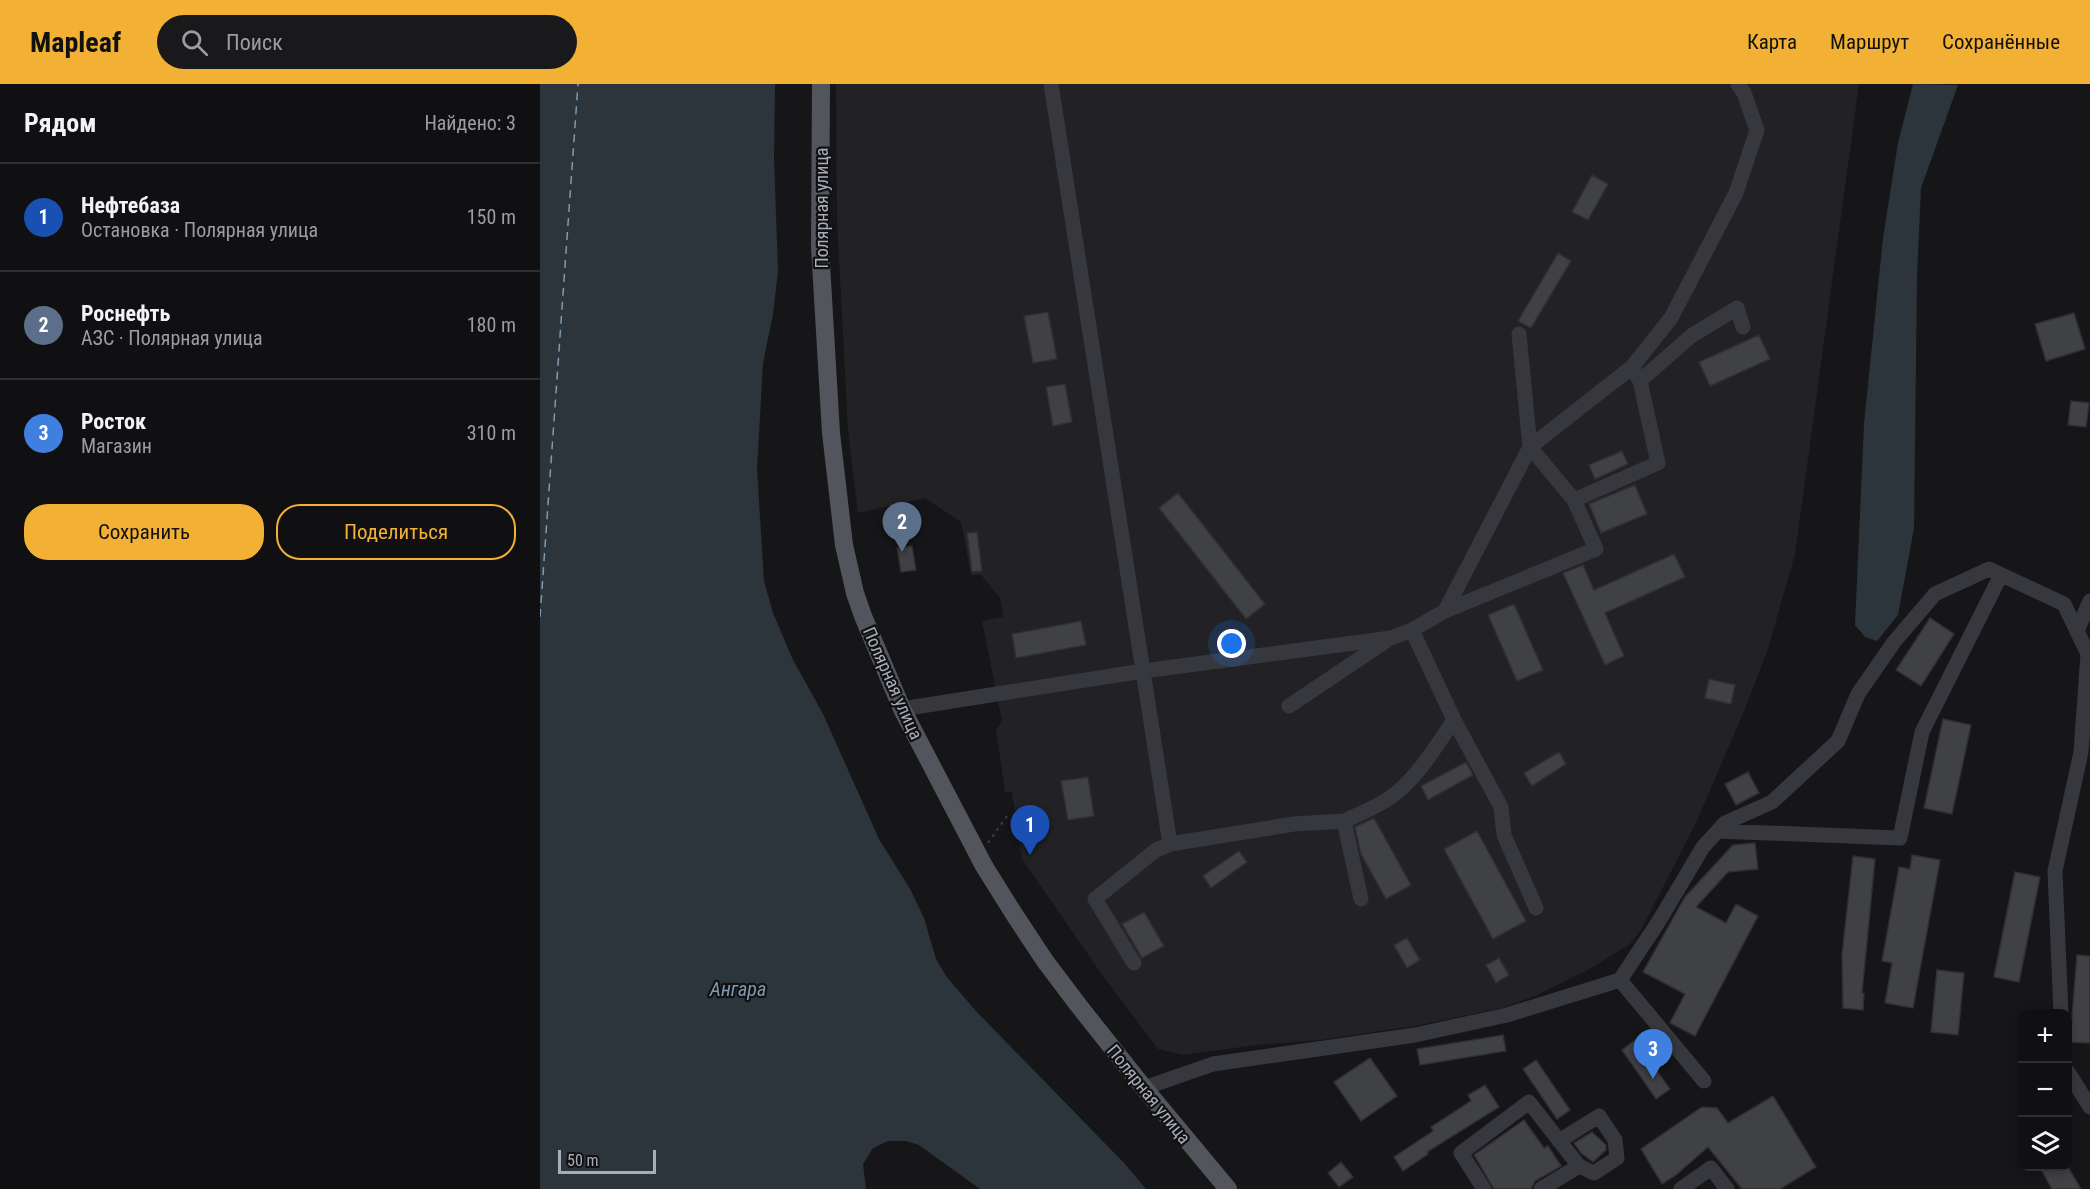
<!DOCTYPE html>
<html lang="ru">
<meta charset="utf-8">
<style>
:root{--surface:#101012;--page:#19191b;--text:#f1f3f6;--muted:#9c9d9f;--line:#303032;--accent:#f2b134}
body{margin:0;font-family:"Roboto Condensed",sans-serif;background:var(--page);color:var(--text)}
.controls{position:absolute;right:18px;bottom:18px;display:grid;overflow:hidden;border-radius:12px;box-shadow:0 3px 9px #0003}
.controls button{width:54px;height:54px;display:grid;place-items:center;padding:0;border:0;border-bottom:2px solid var(--line);background:var(--surface);color:var(--text);font:30px sans-serif}
.scale{position:absolute;left:18px;bottom:15px;width:98px;box-sizing:border-box;padding-left:6px;border:3px solid #a8adb8;border-top:0;font-size:16px;line-height:21px;white-space:nowrap;color:#a8adb8;-webkit-text-stroke:4px #111113;paint-order:stroke}
.you{position:absolute;left:692px;top:560px;width:21px;height:21px;margin:-15px;border:4px solid #fff;border-radius:50%;background:#1a73e8;box-shadow:0 0 0 9px #1a73e833}
.badge{display:grid;place-items:center;width:39px;height:39px;border-radius:50%;background:var(--accent);color:#fff;font-size:20px;font-weight:700}
.pin{position:absolute;translate:-50% -50px;filter:drop-shadow(0 2px 3px #0008)}
.pin::after{content:'';position:absolute;top:32px;width:21px;height:18px;background:inherit;clip-path:polygon(0 0,100% 0,50% 100%)}
.list{margin:0;padding:0;list-style:none}
h2{display:flex;justify-content:space-between;align-items:center;height:78px;margin:0;padding:0 24px;font-size:26px}
h2 small{font-size:20px;font-weight:400;color:var(--muted)}
.list li{display:grid;grid-template-columns:39px 1fr auto;gap:18px;align-items:center;box-sizing:border-box;height:108px;padding:0 24px;border-top:2px solid var(--line)}
.list b{display:block;font-size:22px;white-space:nowrap}
.list p{margin:0;font-size:20px;white-space:nowrap;color:var(--muted)}
.list em{font-size:20px;font-style:normal;color:var(--muted)}
.actions{display:flex;gap:12px;padding:18px 24px}
.actions a{flex:1;padding:14px 0;border:2px solid var(--accent);border-radius:24px;text-align:center;font-size:21px;color:var(--accent)}
.actions .main{background:var(--accent);color:#111}
.icon{flex:none;width:33px;height:33px;fill:none;stroke:currentColor;stroke-width:2;stroke-linecap:round;stroke-linejoin:round}
.map{position:relative;flex:none;width:1550px;height:1105px;overflow:hidden}
header{display:flex;align-items:center;gap:36px;box-sizing:border-box;height:84px;padding:0 30px;background:var(--accent);color:#111}
header strong{font-size:28px}
nav{display:flex;gap:33px;margin-inline-start:auto;font-size:21px}
.search{width:420px;height:54px;background:var(--page);display:flex;align-items:center;gap:15px;box-sizing:border-box;padding:0 21px;border-radius:33px;color:var(--muted);font-size:22px}
main{display:flex}
aside{flex:1;background:var(--surface)}
.map>svg:first-child{display:block}
.built{fill:#222225}
.water{fill:#2c353c}
.lines{fill:none;stroke-linecap:round;stroke-linejoin:round}
.ferry{stroke:#7f9bb3;stroke-width:1.5;stroke-dasharray:8 6;stroke-linecap:butt}
.building{fill:#404145;stroke:#303034;stroke-width:1.5}
.path{stroke:#3d3f44;stroke-width:2;stroke-dasharray:3 4.5;stroke-linecap:butt}
.minor{stroke:#37383d;stroke-width:15}
.major{stroke:#53555c;stroke-width:18}
.labels{text-anchor:middle;dominant-baseline:central;stroke-width:4.5;stroke-linejoin:round;paint-order:stroke}
.street-label{font-size:18px;fill:#a8adb8;stroke:#111113}
.water-label{font-size:20px;font-style:italic;fill:#7f9bb3;stroke:#111113}
</style>
<header>
<strong>Mapleaf</strong>
<div class="search"><svg class="icon" aria-label="search" viewBox="0 0 24 24"><circle cx="10" cy="10" r="6"/><path d="M15 15l6 6"/></svg>Поиск</div>
<nav><a>Карта</a><a>Маршрут</a><a>Сохранённые</a></nav>
</header>
<main>
<aside>
<h2>Рядом<small>Найдено: 3</small></h2>
<ul class="list">
<li><span class="badge" style="background:#1a4fb4">1</span><div><b>Нефтебаза</b><p>Остановка · Полярная улица</p></div><em>150 m</em></li>
<li><span class="badge" style="background:#5c6f8a">2</span><div><b>Роснефть</b><p>АЗС · Полярная улица</p></div><em>180 m</em></li>
<li><span class="badge" style="background:#3f7fe0">3</span><div><b>Росток</b><p>Магазин</p></div><em>310 m</em></li>
</ul>
<div class="actions"><a class="main">Сохранить</a><a>Поделиться</a></div>
</aside>
<div class="map">
<svg width="1550" height="1105" viewBox="0 0 1550 1105">
<rect width="100%" height="100%" fill="#161618"/>
<path class="built" d="M 296,0 L 1319,0 L 1255,470 L 1228,565 L 1204,627 L 1156,739 L 1101,846 L 1090,860 L 1048,886 L 995,912 L 961,924 L 875,942 L 780,956 L 716,961 L 643,971 L 618,965 L 563,892 L 482,775 L 472,708 L 465,708 L 456,646 L 462,637 L 442,537 L 463,533 L 460,514 L 441,491 L 431,491 L 421,438 L 385,414 L 318,429 L 308,346 L 297,136 Z"/>
<path class="water" d="M 0,0 L 235,0 L 234,74 L 238,187 L 233,230 L 223,279 L 217,385 L 224,497 L 233,529 L 253,576 L 283,630 L 339,755 L 370,805 L 384,834 L 396,875 L 406,892 L 435,926 L 585,1080 L 606,1105 L 440,1105 L 379,1061 L 366,1057 L 348,1057 L 333,1064 L 323,1080 L 326,1105 L 0,1105 Z
M 1373,0 L 1418,1 L 1381,104 L 1377,191 L 1374,444 L 1358,531 L 1337,557 L 1325,553 L 1315,541 L 1324,340 L 1343,154 L 1358,59 Z"/>
<g class="lines">
<path class="ferry" d="M 0,533 L 38,0"/>
</g>
<path class="building" d="M 1052,91 L 1068,100 L 1048,136 L 1032,128 Z
M 1018,169 L 1031,177 L 991,244 L 978,237 Z
M 508,228 L 517,275 L 493,279 L 484,232 Z
M 1534,229 L 1545,265 L 1506,277 L 1495,240 Z
M 1219,251 L 1230,275 L 1170,302 L 1159,278 Z
M 525,300 L 532,338 L 513,342 L 506,303 Z
M 1531,317 L 1549,319 L 1546,343 L 1528,341 Z
M 1082,367 L 1088,380 L 1055,395 L 1049,381 Z
M 1095,401 L 1107,430 L 1061,449 L 1049,420 Z
M 638,409 L 725,520 L 706,535 L 619,424 Z
M 437,448 L 442,487 L 432,488 L 427,449 Z
M 372,462 L 376,486 L 361,488 L 357,464 Z
M 1134,470 L 1145,493 L 1065,529 L 1084,572 L 1065,581 L 1023,489 L 1043,481 L 1054,506 Z
M 974,520 L 1003,586 L 977,597 L 948,531 Z
M 1390,534 L 1414,550 L 1381,602 L 1356,586 Z
M 541,537 L 546,561 L 476,574 L 472,550 Z
M 1169,595 L 1195,601 L 1191,620 L 1165,614 Z
M 1403,635 L 1431,641 L 1412,730 L 1384,724 Z
M 1019,668 L 1026,680 L 992,702 L 984,689 Z
M 926,678 L 933,691 L 888,716 L 881,702 Z
M 1208,688 L 1219,709 L 1196,721 L 1185,700 Z
M 548,693 L 554,732 L 528,736 L 521,697 Z
M 834,734 L 871,801 L 846,815 L 821,770 L 815,743 Z
M 937,747 L 986,837 L 953,855 L 904,765 Z
M 1215,759 L 1218,785 L 1188,788 L 1156,823 L 1186,839 L 1196,820 L 1218,832 L 1155,952 L 1130,939 L 1145,910 L 1103,888 L 1145,813 L 1193,761 Z
M 699,767 L 707,778 L 671,804 L 663,792 Z
M 1372,771 L 1400,776 L 1373,924 L 1345,919 L 1352,879 L 1342,877 L 1359,783 L 1370,785 Z
M 1313,772 L 1335,775 L 1322,909 L 1324,910 L 1323,926 L 1303,924 L 1302,871 Z
M 1475,788 L 1500,793 L 1479,898 L 1454,893 Z
M 604,828 L 624,862 L 602,874 L 582,840 Z
M 867,854 L 880,876 L 867,884 L 854,861 Z
M 1537,871 L 1550,872 L 1550,959 L 1530,958 Z
M 959,874 L 969,891 L 956,899 L 946,881 Z
M 1397,886 L 1424,889 L 1418,951 L 1391,948 Z
M 963,951 L 966,967 L 880,981 L 877,965 Z
M 1095,956 L 1130,1005 L 1116,1015 L 1082,966 Z
M 830,974 L 857,1012 L 821,1037 L 794,998 Z
M 996,976 L 1030,1026 L 1017,1035 L 983,985 Z
M 945,1001 L 959,1023 L 887,1068 L 888,1070 L 863,1087 L 854,1073 L 893,1047 L 891,1043 L 931,1017 L 928,1011 Z
M 1233,1012 L 1276,1083 L 1240,1105 L 1202,1105 L 1168,1063 L 1136,1091 L 1122,1100 L 1101,1065 L 1162,1023 L 1177,1024 L 1188,1039 Z
M 984,1036 L 1004,1064 L 1008,1062 L 1021,1082 L 995,1097 L 991,1105 L 954,1105 L 934,1071 Z
M 1052,1048 L 1066,1061 L 1066,1066 L 1053,1078 L 1041,1069 L 1034,1059 Z
M 801,1078 L 813,1093 L 799,1103 L 788,1089 Z
M 1510,1083 L 1528,1083 L 1541,1105 L 1512,1105 L 1502,1087 Z"/>
<g class="lines">
<path class="path" d="M 448,759 L 467,732"/>
<path class="minor" d="M 979,250 L 990,363 L 1034,416 L 1118,379 L 1100,297 L 1092,283
M 1100,297 L 1151,252 L 1197,224 L 1203,243
M 905,527 L 1056,465 L 1034,416
M 872,546 L 914,636 L 961,723 L 964,751 L 996,824
M 1537,547 L 1550,517
M 749,622 L 846,557
M 362,625 L 603,587 L 511,0
M 804,737 C 821,729 840,722 855,710 C 879,691 897,661 914,636
M 1178,747 L 1360,754 L 1382,648 L 1461,491
M 821,815 L 804,737 L 754,740 L 630,760 L 603,587 L 851,554 L 872,546 L 905,527 L 990,363 L 1092,283 L 1131,234 L 1196,109 L 1217,46 L 1204,9 L 1198,0
M 594,879 L 555,815 L 616,766 L 630,760
M 1080,896 L 1119,837 L 1163,763 L 1185,739 L 1232,718 L 1298,657 L 1318,610 L 1354,558 L 1395,510 L 1449,485 L 1524,520 L 1548,570 L 1541,668 L 1515,787 L 1521,930
M 1528,988 L 1550,1023
M 604,1004 L 673,980 L 875,951 L 967,931 L 1080,896 L 1164,997
M 1019,1057 L 1059,1032 L 1075,1056 L 1077,1074 L 1054,1089 L 1039,1082
M 944,1105 L 921,1069 L 989,1018 L 1039,1082 L 1001,1105
M 1141,1105 L 1171,1084 L 1187,1105"/>
<path class="major" d="M 281,0 L 280,163 L 291,349 L 304,461 L 315,509 L 323,532 L 362,625 L 444,782 L 474,830 L 505,877 L 539,922 L 604,1004 L 688,1105"/>
</g>
<g class="labels">
<g class="street-label">
<text transform="translate(281 124) rotate(-90)">Полярная улица</text>
<text transform="translate(353 599) rotate(66)">Полярная улица</text>
<text transform="translate(609 1010) rotate(51)">Полярная улица</text>
</g>
<g class="water-label">
<text x="198" y="905">Ангара</text>
</g>
</g>
</svg>
<div class="controls">
<button>+</button>
<button>−</button>
<button><svg class="icon" aria-label="layers" viewBox="0 0 24 24"><path d="M12 4l9 5-9 5-9-5zM3 14l9 5 9-5"/></svg></button>
</div>
<div class="scale">50 m</div>
<div class="you"></div>
<div class="pin badge" style="left:490px;top:771px;background:#1a4fb4">1</div>
<div class="pin badge" style="left:362px;top:468px;background:#5c6f8a">2</div>
<div class="pin badge" style="left:1113px;top:995px;background:#3f7fe0">3</div>
</div>
</main>
